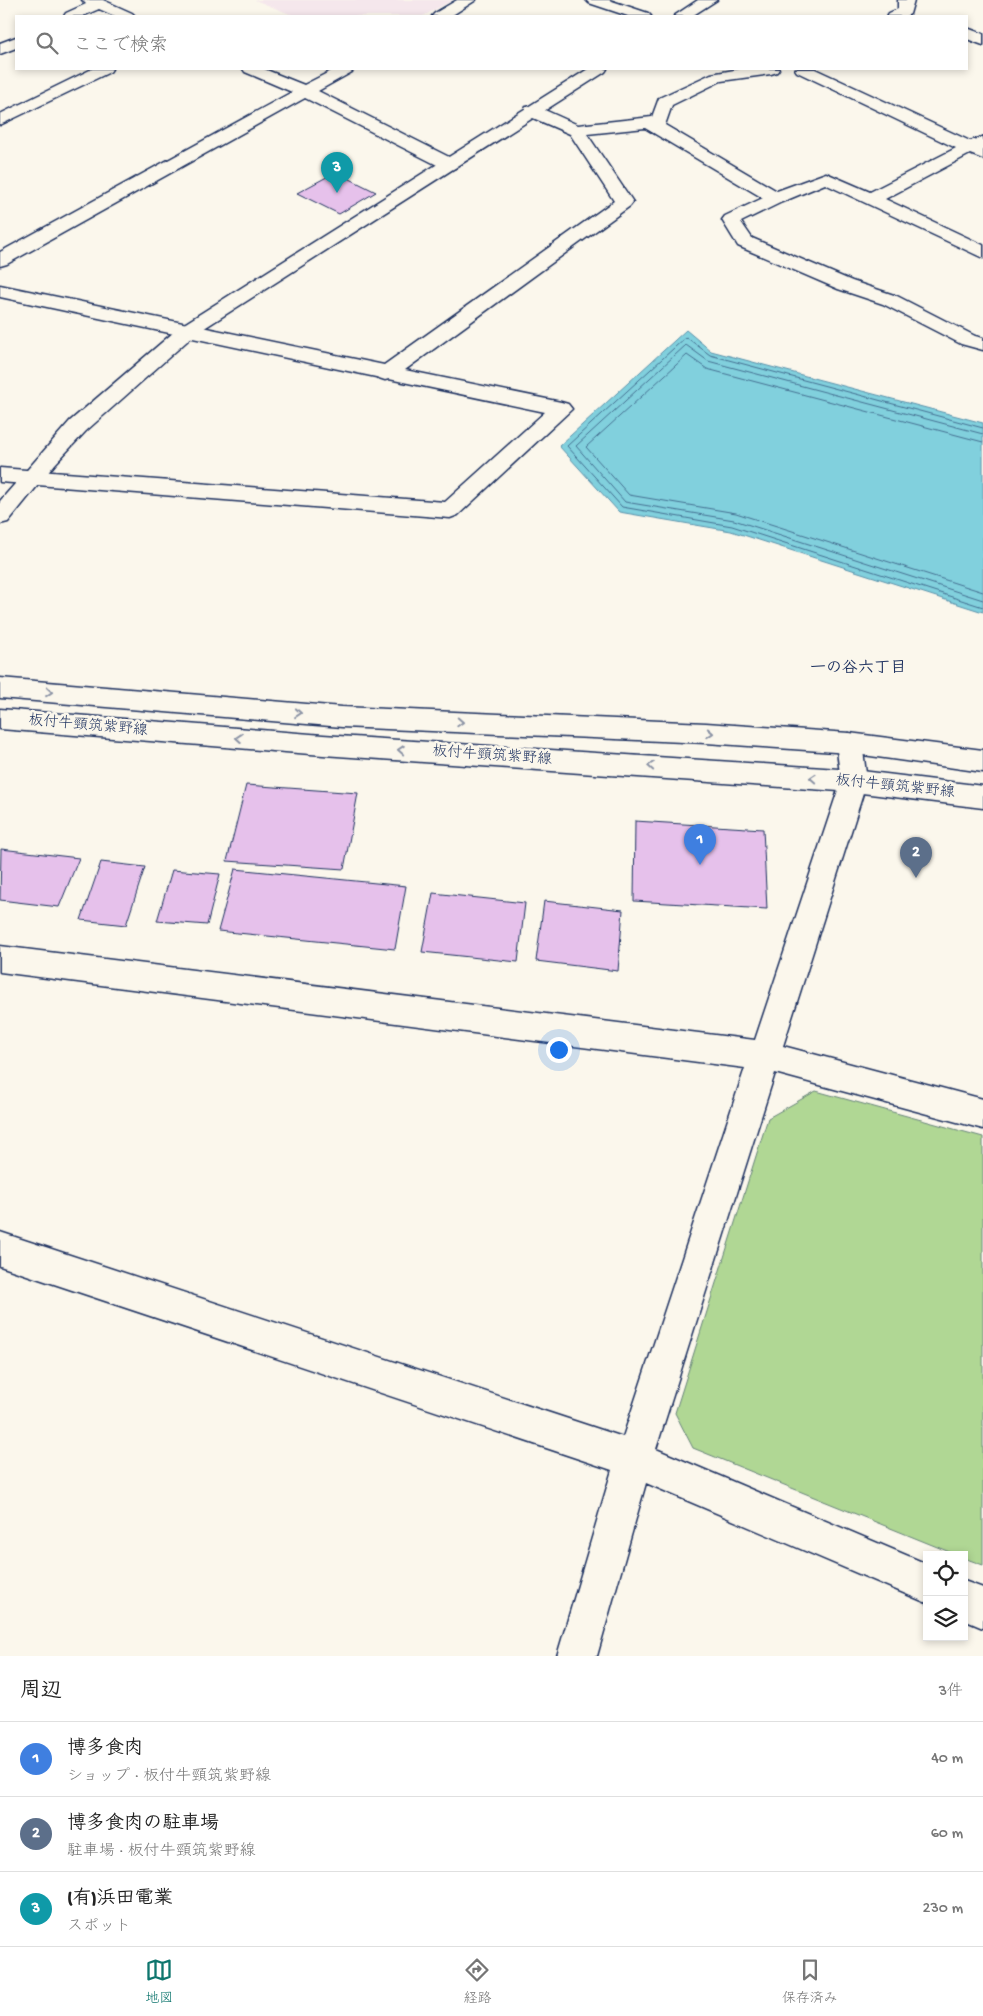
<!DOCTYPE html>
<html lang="ja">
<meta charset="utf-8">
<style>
:root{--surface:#fff;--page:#f6f6f6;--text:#222;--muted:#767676;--line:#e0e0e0;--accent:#0f766e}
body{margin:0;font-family:"Gochi Hand","Klee One",sans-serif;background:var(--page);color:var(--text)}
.controls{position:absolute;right:15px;bottom:15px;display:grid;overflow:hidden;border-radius:0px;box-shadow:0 2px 8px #0003}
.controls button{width:45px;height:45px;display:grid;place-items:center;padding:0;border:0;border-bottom:1px solid var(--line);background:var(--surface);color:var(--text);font:25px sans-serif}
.you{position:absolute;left:558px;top:1049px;width:18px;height:18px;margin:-12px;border:4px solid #fff;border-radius:50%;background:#1a73e8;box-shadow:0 0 0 8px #1a73e833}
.badge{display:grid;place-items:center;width:32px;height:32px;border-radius:50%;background:var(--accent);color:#fff;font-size:16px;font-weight:700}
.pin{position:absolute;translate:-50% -41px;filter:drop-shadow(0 1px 2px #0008)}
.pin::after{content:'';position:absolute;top:26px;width:18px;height:15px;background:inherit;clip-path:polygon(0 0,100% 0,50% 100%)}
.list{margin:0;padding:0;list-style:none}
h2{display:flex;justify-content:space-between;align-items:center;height:65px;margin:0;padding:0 20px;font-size:21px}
h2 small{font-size:16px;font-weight:400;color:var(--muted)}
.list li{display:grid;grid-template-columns:32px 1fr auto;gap:15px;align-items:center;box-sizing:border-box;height:75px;padding:0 20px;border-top:1px solid var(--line)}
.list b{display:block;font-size:19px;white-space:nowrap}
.list p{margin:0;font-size:16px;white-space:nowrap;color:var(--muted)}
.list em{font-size:16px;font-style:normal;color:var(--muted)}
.icon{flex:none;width:28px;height:28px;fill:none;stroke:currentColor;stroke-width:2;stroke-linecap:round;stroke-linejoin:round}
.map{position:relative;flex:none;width:983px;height:1656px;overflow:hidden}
.search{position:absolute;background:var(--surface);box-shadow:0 2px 8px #0003;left:15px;right:15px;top:15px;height:55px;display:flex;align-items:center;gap:12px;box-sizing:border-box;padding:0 18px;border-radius:0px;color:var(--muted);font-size:19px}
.sheet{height:290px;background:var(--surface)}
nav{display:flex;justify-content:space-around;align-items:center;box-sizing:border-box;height:70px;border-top:1px solid var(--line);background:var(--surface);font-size:14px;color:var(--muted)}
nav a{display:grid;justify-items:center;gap:2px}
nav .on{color:var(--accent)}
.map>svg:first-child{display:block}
.built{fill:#f5e7ec}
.green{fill:#b0d794;stroke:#668379}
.water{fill:#81d0dd;stroke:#5890aa}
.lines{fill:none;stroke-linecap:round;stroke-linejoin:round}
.shore{stroke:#446f91;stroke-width:1}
.building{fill:#e6c1eb;stroke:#1b2f5e}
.minor-casing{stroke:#1b2f5e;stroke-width:3}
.tertiary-casing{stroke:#1b2f5e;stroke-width:3}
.secondary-casing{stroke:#1b2f5e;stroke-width:3}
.minor{fill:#fbf7ec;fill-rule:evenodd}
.tertiary{fill:#fbf7ec;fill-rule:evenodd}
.secondary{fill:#fbf7ec;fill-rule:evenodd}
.oneway{stroke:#8b93a5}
.labels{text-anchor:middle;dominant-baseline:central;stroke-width:5;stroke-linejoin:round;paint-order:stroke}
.street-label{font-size:15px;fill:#1b2f5e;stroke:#fbf7ec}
.neighbourhood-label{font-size:16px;font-weight:bold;fill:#1b2f5e;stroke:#fbf7ec}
</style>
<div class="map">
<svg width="983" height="1656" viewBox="0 0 983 1656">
<rect width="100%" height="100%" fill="#fbf7ec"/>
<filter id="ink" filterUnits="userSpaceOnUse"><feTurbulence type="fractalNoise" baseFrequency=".02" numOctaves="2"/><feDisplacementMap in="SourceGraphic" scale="10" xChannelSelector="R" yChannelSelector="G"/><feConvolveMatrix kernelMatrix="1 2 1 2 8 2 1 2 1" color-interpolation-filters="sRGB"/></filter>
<g filter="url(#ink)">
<path class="built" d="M 255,0 L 453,0 L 423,16 L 295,16 Z"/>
<path class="green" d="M 816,1091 L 983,1137 L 983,1565 L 964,1558 L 964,1555 L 957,1555 L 693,1448 L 675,1413 L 768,1118 Z"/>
<path class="water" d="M 686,330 L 711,351 L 983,423 L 983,612 L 731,531 L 619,512 L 559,446 Z"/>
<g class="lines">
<path class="shore" d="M 983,428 L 710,355 L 686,337 L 567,446 L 622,507 L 732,526 L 983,607
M 983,434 L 708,361 L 686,345 L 576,446 L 625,502 L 734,520 L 983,600
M 983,442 L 707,369 L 687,355 L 586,447 L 629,495 L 736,513 L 983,592"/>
</g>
<path class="building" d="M 336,172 L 376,192 L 339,214 L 297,193 Z
M 246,785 L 358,793 L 344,869 L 227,861 Z
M 635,821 L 763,829 L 767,909 L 634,901 Z
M 1,849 L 79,858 L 59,907 L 0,900 Z
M 101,862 L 145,867 L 126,925 L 81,920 Z
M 235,869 L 406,886 L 395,949 L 218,931 Z
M 172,870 L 220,874 L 207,925 L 157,921 Z
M 433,893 L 525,903 L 518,962 L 422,952 Z
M 544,901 L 623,910 L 618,971 L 536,961 Z"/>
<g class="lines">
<defs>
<path id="minor" d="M 82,0 L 103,0 L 132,13 L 135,16 L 115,16 L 99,9 L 83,16 L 64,16 L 66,13 L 86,4 Z
M 457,0 L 476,0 L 451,16 L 432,16 L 435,13 Z
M 586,0 L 609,0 L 648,13 L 651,16 L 628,16 L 589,3 Z
M 898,0 L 914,0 L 910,14 L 906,16 L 887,16 L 889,13 L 898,9 Z
M 967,28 L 983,34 L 983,45 L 967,39 Z
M 16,37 L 16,48 L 0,54 L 0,43 Z
M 92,69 L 112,69 L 110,72 L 0,125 L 0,114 Z
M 243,69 L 264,69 L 304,85 L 335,69 L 354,69 L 352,72 L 318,91 L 455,160 L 458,164 L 455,168 L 449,169 L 443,168 L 305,98 L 7,264 L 0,266 L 0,252 L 292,92 L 245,72 Z
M 740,69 L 779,69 L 777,72 L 771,74 L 721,81 L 672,105 L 665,125 L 777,191 L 826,173 L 870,192 L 956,148 L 797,72 L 795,69 L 815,69 L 970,141 L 983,137 L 983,159 L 970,154 L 885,199 L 983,245 L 983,258 L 825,184 L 782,202 L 741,222 L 752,238 L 852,281 L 897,296 L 975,336 L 983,338 L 983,350 L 961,344 L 883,304 L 838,289 L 738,246 L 722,220 L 725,216 L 763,198 L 645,128 L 587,134 L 633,202 L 630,206 L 405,370 L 561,402 L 568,404 L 572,409 L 458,515 L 450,518 L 0,482 L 0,468 L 445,502 L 545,412 L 389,379 L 385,380 L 376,377 L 0,297 L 0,285 L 384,365 L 614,201 L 570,134 L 526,115 L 524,111 L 526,107 L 538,107 L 578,125 L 652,117 L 659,98 L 711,74 Z
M 849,733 L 858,736 L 862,743 L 867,781 L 783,1046 L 983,1099 L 983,1129 L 775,1073 L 656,1449 L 927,1564 L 927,1603 L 646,1483 L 597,1656 L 557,1656 L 612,1470 L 0,1266 L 0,1232 L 623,1437 L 745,1068 L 0,972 L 0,946 L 755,1040 L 841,781 L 836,743 L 840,736 Z
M 964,1581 L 983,1588 L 983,1628 L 964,1620 Z"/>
<path id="tertiary" d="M 698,0 L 717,0 L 692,16 L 674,16 Z
M 588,69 L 607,69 L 605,72 L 195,334 L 86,431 L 55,464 L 8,522 L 0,524 L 0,501 L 70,421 L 181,326 Z"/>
<path id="secondary" d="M 0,678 L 342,707 L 706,723 L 849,733 L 983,750 L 983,772 L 849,753 L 706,743 L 342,727 L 0,698 Z
M 0,709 L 323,735 L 854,770 L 983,786 L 983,808 L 854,792 L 323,755 L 0,729 Z"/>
</defs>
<use href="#minor" class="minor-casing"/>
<use href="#tertiary" class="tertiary-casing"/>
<use href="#secondary" class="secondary-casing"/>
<use href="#minor" class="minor"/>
<use href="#tertiary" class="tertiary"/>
<use href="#secondary" class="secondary"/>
</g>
<defs><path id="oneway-chevron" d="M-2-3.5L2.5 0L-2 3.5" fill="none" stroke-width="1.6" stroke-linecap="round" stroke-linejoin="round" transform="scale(1.25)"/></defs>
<g class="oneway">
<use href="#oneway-chevron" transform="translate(49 692) rotate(5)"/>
<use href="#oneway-chevron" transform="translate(298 713) rotate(5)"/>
<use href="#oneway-chevron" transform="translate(460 722) rotate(3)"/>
<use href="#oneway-chevron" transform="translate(710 733) rotate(4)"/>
<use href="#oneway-chevron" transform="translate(239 738) rotate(-175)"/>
<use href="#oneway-chevron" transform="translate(401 750) rotate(-176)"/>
<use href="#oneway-chevron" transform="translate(651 766) rotate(-176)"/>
<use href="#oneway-chevron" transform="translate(813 778) rotate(-176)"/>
</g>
</g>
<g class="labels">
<g class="street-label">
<text transform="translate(88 726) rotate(5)">板付牛頸筑紫野線</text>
<text transform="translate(492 756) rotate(4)">板付牛頸筑紫野線</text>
<text transform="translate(895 787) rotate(6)">板付牛頸筑紫野線</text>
</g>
<g class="neighbourhood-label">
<text x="858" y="669">一の谷六丁目</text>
</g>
</g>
</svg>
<div class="controls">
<button><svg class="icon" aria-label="locate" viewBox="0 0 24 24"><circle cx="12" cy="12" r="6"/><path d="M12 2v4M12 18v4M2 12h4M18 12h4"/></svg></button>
<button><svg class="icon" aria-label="layers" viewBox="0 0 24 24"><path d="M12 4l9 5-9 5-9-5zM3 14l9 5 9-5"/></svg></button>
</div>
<div class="you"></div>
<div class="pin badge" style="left:700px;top:865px;background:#3f7fe0">1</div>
<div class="pin badge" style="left:916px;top:878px;background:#5c6f8a">2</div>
<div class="pin badge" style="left:337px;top:193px;background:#0f9aa8">3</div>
<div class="search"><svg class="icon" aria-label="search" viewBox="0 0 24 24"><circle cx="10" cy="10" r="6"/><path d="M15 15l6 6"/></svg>ここで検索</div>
</div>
<section class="sheet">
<h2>周辺<small>3件</small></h2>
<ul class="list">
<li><span class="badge" style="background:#3f7fe0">1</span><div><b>博多食肉</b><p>ショップ · 板付牛頸筑紫野線</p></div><em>40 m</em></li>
<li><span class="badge" style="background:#5c6f8a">2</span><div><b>博多食肉の駐車場</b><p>駐車場 · 板付牛頸筑紫野線</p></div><em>60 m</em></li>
<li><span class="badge" style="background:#0f9aa8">3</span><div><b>(有)浜田電業</b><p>スポット</p></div><em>230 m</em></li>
</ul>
</section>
<nav>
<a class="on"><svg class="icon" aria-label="map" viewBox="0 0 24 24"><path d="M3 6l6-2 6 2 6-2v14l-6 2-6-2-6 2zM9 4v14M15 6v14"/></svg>地図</a>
<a><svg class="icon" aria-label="directions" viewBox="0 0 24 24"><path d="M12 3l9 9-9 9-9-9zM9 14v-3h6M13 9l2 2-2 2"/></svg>経路</a>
<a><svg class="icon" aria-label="saved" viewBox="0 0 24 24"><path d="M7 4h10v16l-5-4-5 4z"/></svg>保存済み</a>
</nav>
